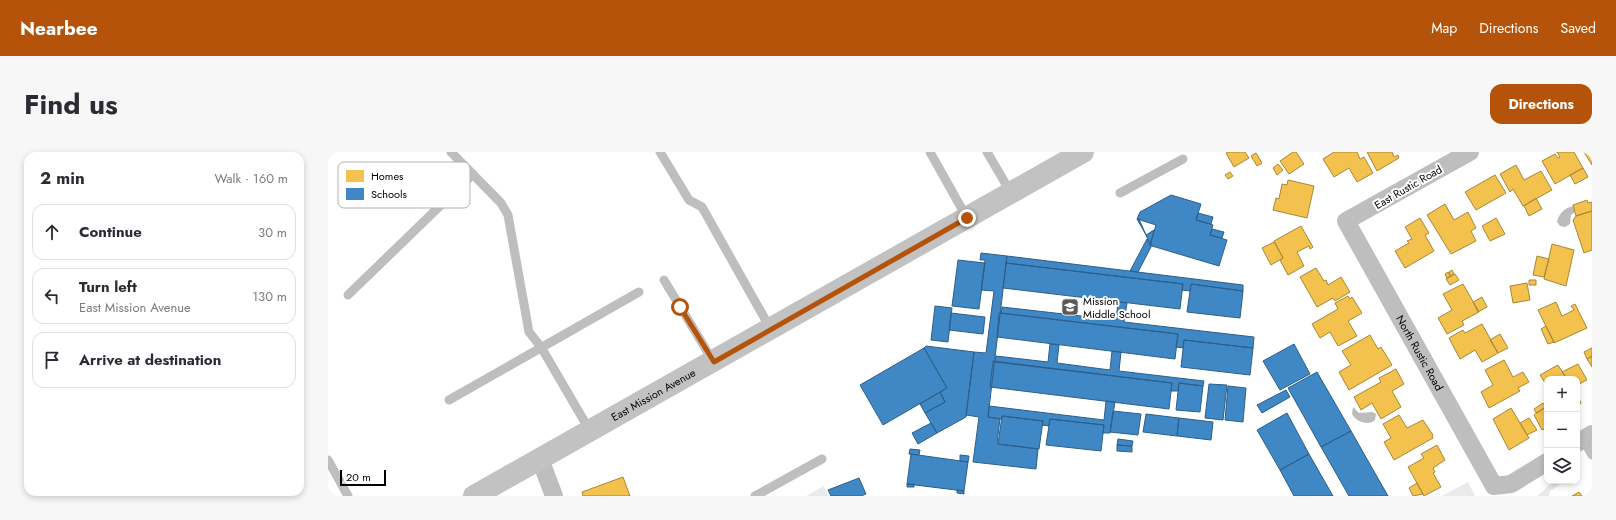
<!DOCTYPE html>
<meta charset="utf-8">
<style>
:root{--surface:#fff;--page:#f7f7f7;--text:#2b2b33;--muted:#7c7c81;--line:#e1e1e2;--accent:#b45309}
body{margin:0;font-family:Jost,sans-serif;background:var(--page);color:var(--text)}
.controls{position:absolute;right:12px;bottom:12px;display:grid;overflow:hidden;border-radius:8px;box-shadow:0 2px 6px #0003}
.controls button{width:36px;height:36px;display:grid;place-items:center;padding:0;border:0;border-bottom:1px solid var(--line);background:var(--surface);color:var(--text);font:20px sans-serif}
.scale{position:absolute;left:12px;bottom:10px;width:46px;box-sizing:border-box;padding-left:4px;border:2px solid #000;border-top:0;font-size:11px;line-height:14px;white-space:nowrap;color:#000;-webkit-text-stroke:3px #fff;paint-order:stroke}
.stop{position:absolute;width:12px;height:12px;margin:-9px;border:3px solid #b45309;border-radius:50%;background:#fff}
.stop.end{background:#b45309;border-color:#fff;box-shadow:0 1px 4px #0008}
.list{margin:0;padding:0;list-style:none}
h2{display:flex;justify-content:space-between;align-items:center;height:52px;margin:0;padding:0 16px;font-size:17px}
h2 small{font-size:13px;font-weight:400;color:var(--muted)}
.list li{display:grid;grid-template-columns:26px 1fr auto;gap:12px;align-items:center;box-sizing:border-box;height:56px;margin:0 8px 8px;padding:0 8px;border:1px solid var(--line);border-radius:12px}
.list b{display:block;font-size:15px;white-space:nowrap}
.list p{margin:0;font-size:13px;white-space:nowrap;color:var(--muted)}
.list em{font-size:13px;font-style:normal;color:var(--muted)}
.icon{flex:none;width:22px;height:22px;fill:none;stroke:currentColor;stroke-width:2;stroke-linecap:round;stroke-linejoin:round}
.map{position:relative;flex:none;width:1264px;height:344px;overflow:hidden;border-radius:12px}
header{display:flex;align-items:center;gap:24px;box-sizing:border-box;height:56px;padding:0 20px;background:var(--accent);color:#fff}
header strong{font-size:19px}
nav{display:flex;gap:22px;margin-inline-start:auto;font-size:14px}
.intro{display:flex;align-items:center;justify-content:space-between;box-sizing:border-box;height:96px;padding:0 24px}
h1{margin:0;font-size:28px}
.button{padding:10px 18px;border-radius:12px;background:var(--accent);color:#fff;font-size:14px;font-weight:700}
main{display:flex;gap:24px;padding:0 24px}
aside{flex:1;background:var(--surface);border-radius:12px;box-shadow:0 2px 6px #0003}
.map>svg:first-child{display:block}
.green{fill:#eaeaea}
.water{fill:#bcbcbc}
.homes{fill:#f2c14e;stroke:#a98737}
.schools{fill:#3f88c5;stroke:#2c5f8a}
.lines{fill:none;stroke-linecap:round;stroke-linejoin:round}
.lane{stroke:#bebebe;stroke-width:9}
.street{stroke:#bebebe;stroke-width:18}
.secondary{stroke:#c2c2c2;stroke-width:22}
.route{stroke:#b45309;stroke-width:5}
.labels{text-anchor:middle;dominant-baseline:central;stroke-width:4;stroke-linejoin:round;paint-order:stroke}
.street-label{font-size:11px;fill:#000;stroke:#fff}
.poi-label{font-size:11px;fill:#000;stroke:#fff;text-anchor:start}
.key{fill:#fff;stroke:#b2b2b2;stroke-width:1}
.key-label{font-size:11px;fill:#000}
</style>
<header>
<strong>Nearbee</strong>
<nav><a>Map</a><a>Directions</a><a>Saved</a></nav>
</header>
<div class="intro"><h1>Find us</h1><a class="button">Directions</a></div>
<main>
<aside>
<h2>2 min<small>Walk · 160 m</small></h2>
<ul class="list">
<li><svg class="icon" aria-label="ahead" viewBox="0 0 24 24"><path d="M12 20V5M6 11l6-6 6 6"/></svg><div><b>Continue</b></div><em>30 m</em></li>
<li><svg class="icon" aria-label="left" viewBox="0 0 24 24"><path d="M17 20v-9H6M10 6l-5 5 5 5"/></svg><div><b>Turn left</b><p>East Mission Avenue</p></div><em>130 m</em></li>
<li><svg class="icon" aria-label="arrive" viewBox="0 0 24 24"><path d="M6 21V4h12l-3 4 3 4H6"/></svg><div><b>Arrive at destination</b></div></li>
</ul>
</aside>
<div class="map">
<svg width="1264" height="344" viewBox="0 0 1264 344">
<rect width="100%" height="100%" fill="#fff"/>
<path class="green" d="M 1226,329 L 1237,329 L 1222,339 L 1221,344 L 1209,344 Z
M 1140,330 L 1147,344 L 1114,344 Z
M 496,334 L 500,344 L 478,344 Z"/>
<path class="water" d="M 1245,54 L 1247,60 L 1243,63 L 1242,72 L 1237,75 L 1232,74 L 1229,70 C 1231,61 1237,56 1245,54 Z
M 1025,255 L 1031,261 L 1045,260 L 1048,262 L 1047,268 C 1041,274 1028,270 1024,262 Z"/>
<path class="homes" d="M 900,0 L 917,0 L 921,6 L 906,15 L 898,1 Z
M 965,0 L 968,0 L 976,12 L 961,22 L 952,9 Z
M 1006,0 L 1029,0 L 1032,7 L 1036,5 L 1045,21 L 1029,30 L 1021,16 L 1006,25 L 995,7 Z
M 1039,0 L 1064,0 L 1066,5 L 1070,3 L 1071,6 L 1049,19 Z
M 1229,0 L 1246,0 L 1255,16 L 1227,32 L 1214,9 L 1227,2 L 1230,6 L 1232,5 Z
M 1256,0 L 1264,0 L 1264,13 Z
M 928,1 L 934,11 L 929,14 L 923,4 Z
M 950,12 L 955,18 L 949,23 L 945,16 Z
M 1188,13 L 1196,28 L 1213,19 L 1224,38 L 1195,54 L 1185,37 L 1182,40 L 1172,22 Z
M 1255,16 L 1260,25 L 1247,32 L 1242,23 Z
M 902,20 L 905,24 L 900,27 L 897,23 Z
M 1167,23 L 1178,41 L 1148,58 L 1137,40 Z
M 960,28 L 986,34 L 979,66 L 945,58 L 948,46 L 951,47 L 954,32 L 959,33 Z
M 1208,46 L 1214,57 L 1201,64 L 1196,54 Z
M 1259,48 L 1260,51 L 1264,50 L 1264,59 L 1248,64 L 1245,53 Z
M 1117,52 L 1126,68 L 1140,60 L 1148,76 L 1143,79 L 1148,89 L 1123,102 L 1099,63 Z
M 1264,59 L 1264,98 L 1256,101 L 1245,68 L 1248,64 Z
M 1092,66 L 1101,81 L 1097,83 L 1106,99 L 1077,116 L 1067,99 L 1081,91 L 1079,89 L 1084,87 L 1077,75 Z
M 1168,66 L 1177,82 L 1162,89 L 1154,74 Z
M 973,74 L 985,95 L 982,97 L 981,94 L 969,100 L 976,114 L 960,123 L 952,108 L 955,106 L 946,89 Z
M 946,90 L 955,106 L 943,113 L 934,96 Z
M 1224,92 L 1246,98 L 1238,134 L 1216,127 Z
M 1209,104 L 1221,107 L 1216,125 L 1205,123 Z
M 988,116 L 996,129 L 998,128 L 1000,133 L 1013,125 L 1022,140 L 1007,149 L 1005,146 L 989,155 L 972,125 Z
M 1124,118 L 1126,122 L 1123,124 L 1121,120 Z
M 1120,120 L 1122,124 L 1119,126 L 1117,122 Z
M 1127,122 L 1131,128 L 1122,133 L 1118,127 Z
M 1201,128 L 1208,128 L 1208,133 L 1201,133 Z
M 1199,131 L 1202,148 L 1185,151 L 1182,134 Z
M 1135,132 L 1151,160 L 1134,169 L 1136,173 L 1119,182 L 1110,166 L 1124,158 L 1115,142 Z
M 1020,144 L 1022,147 L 1024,145 L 1034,161 L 1020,169 L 1029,184 L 1010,194 L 1002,180 L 992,186 L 984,172 L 1010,157 L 1007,151 Z
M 1154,145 L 1159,155 L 1150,160 L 1145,150 Z
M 1228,150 L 1234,164 L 1246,158 L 1243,154 L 1247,152 L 1259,176 L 1226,191 L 1210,158 Z
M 1154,172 L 1170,201 L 1154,210 L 1147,198 L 1132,207 L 1121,186 L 1135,178 L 1137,181 Z
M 1218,174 L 1226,190 L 1220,192 L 1213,177 Z
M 1172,182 L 1180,196 L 1170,201 L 1162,188 Z
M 1042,183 L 1050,197 L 1053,195 L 1064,213 L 1021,238 L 1011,220 L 1023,213 L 1014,199 Z
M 1264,196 L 1264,204 L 1259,207 L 1256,200 Z
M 1264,204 L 1264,215 L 1259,207 Z
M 1176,208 L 1185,225 L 1195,220 L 1201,230 L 1190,236 L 1192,239 L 1161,256 L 1153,240 L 1165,233 L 1157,218 Z
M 1250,212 L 1259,228 L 1249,233 L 1249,227 L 1232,227 L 1237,224 L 1234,220 Z
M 1230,213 L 1237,224 L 1232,227 L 1219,227 L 1219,234 L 1212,223 Z
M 1068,217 L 1076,232 L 1064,239 L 1073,255 L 1053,267 L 1044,251 L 1033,258 L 1026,245 L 1053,230 L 1051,226 Z
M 1249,243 L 1253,251 L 1249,255 Z
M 1215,251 L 1218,255 L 1208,261 L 1206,257 Z
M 1218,255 L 1219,276 L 1214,278 L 1206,263 Z
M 1183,256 L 1201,286 L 1181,298 L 1165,267 Z
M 1071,263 L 1079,276 L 1095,268 L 1105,283 L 1104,284 L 1105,286 L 1066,308 L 1056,290 L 1063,286 L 1055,272 Z
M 1201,266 L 1209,278 L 1199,283 L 1192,271 Z
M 1109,293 L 1117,308 L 1105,316 L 1107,320 L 1105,321 L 1113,335 L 1096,344 L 1080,315 L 1096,306 L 1093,302 Z
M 295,325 L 302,344 L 255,344 L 254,340 Z
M 1089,331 L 1095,342 L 1085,344 L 1081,336 Z
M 1251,340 L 1254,344 L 1244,344 Z"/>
<path class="schools" d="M 843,43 L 873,52 L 868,68 L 885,73 L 882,83 L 899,88 L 891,114 L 824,94 L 823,90 L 828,73 L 809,67 L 812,60 Z
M 870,61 L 885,65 L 883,72 L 868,68 Z
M 809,67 L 811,67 L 818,83 Z
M 884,77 L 896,80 L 894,86 L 882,83 Z
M 826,78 L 823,90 L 823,95 L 818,83 Z
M 819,87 L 823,95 L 810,120 L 802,119 Z
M 653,101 L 679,104 L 660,265 L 672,267 L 669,291 L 670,292 L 710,297 L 708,317 L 645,310 L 651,265 L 638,263 L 646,200 L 658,201 L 666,139 L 653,138 L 657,108 L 652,108 Z
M 679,104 L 915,133 L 915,139 L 863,132 L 862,139 L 854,138 L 855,132 L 678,111 Z
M 630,108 L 657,111 L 651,157 L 624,154 Z
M 678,111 L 855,132 L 852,157 L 675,136 Z
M 863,132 L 915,139 L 912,166 L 859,160 Z
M 790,150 L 799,151 L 796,170 L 926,185 L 925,196 L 856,188 L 855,196 L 848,195 L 850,182 L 673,161 L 674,155 L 788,168 Z
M 607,154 L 624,156 L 620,190 L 603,188 Z
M 623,161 L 657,165 L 655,182 L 621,178 Z
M 671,161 L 850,182 L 847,207 L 669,185 Z
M 856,188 L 925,196 L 922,223 L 853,215 Z
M 722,192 L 731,193 L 729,211 L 782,218 L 784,199 L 793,200 L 791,219 L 876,229 L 875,234 L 851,231 L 850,239 L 843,239 L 844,231 L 667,210 L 668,204 L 720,210 Z
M 966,192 L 982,222 L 952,238 L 935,209 Z
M 598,194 L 646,200 L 638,265 L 609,281 L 597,261 L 617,250 L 612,240 L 619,236 L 596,196 Z
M 596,196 L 619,236 L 555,273 L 532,233 Z
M 665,209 L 844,231 L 841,257 L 662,235 Z
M 989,220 L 1023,279 L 993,295 L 960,236 Z
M 851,231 L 875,234 L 872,260 L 848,258 Z
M 881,232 L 899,233 L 895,268 L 877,266 Z
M 900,234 L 918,236 L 915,270 L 897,268 Z
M 958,238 L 962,245 L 934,261 L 929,253 Z
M 612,240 L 617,250 L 597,261 L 592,252 Z
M 778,249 L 787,250 L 782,281 L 775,281 L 776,273 L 722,267 L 721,274 L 714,273 L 715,269 L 674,264 L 674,267 L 660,265 L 661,254 L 776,268 Z
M 785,259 L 813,262 L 810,283 L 782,280 Z
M 959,261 L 981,302 L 952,318 L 929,278 Z
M 818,262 L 851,266 L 849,284 L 815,280 Z
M 674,264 L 715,269 L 711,297 L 670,292 Z
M 851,266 L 885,270 L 883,288 L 849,284 Z
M 722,267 L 776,273 L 773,299 L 718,293 Z
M 603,271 L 609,281 L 590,292 L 584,281 Z
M 1023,279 L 1060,344 L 1021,344 L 993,295 Z
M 790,287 L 805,289 L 804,294 L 789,293 Z
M 789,293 L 804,294 L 804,300 L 789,299 Z
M 582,297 L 592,298 L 591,303 L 581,302 Z
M 583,302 L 640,310 L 636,339 L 579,332 Z
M 981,302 L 1005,344 L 966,344 L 952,318 Z
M 632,303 L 641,304 L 640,310 L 632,309 Z
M 531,326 L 538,342 L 533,344 L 503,344 L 500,338 Z
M 579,332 L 586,332 L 586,335 L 579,335 Z
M 629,338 L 636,339 L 636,342 L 629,341 Z"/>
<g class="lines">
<path class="lane" d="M 123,0 L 173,51 L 180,63 L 201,180 L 213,195 L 262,279
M 332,0 L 361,48 L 374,55 L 442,176
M 602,0 L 639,66
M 659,0 L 683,41
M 792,41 L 855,7
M 336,128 L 385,209
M 20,143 L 145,22
M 121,248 L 311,140
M 1255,287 L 1264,303
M 0,308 L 20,344
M 427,344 L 494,307"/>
<g class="street">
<path id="s1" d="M 1142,0 L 1018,69 L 1166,334 L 1183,332 L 1219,310"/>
<path d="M 1249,291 L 1264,282"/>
<path d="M 212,307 L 226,344"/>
</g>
<path class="secondary" id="s2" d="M 146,344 L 755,0"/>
</g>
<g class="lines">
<path class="route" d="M 352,155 L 386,210 L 639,66"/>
</g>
<defs>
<symbol id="school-square" viewBox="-11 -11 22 22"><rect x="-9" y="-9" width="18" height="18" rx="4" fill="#595959" stroke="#fff"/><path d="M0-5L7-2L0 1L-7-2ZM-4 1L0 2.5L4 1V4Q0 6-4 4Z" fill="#fff"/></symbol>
</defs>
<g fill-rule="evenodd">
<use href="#school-square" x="732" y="145" width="20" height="20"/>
</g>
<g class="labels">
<g class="street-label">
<text transform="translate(1080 35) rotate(-30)">East Rustic Road</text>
<text stroke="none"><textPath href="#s1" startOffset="293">North Rustic Road</textPath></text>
<text stroke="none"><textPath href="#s2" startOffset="206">East Mission Avenue</textPath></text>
</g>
<g class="poi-label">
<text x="755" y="149">Mission<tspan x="755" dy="13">Middle School</tspan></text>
</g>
</g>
<rect x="10" y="10" width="132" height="46" rx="6" class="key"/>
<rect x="18" y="18" width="18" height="12" fill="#f2c14e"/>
<rect x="18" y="36" width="18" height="12" fill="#3f88c5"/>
<g class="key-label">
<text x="43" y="28">Homes</text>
<text x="43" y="46">Schools</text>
</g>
</svg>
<div class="controls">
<button>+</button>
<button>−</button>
<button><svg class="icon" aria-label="layers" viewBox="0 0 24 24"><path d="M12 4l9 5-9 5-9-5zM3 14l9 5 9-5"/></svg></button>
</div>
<div class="scale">20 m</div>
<div class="stop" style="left:352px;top:155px"></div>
<div class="stop end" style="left:639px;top:66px"></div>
</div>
</main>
